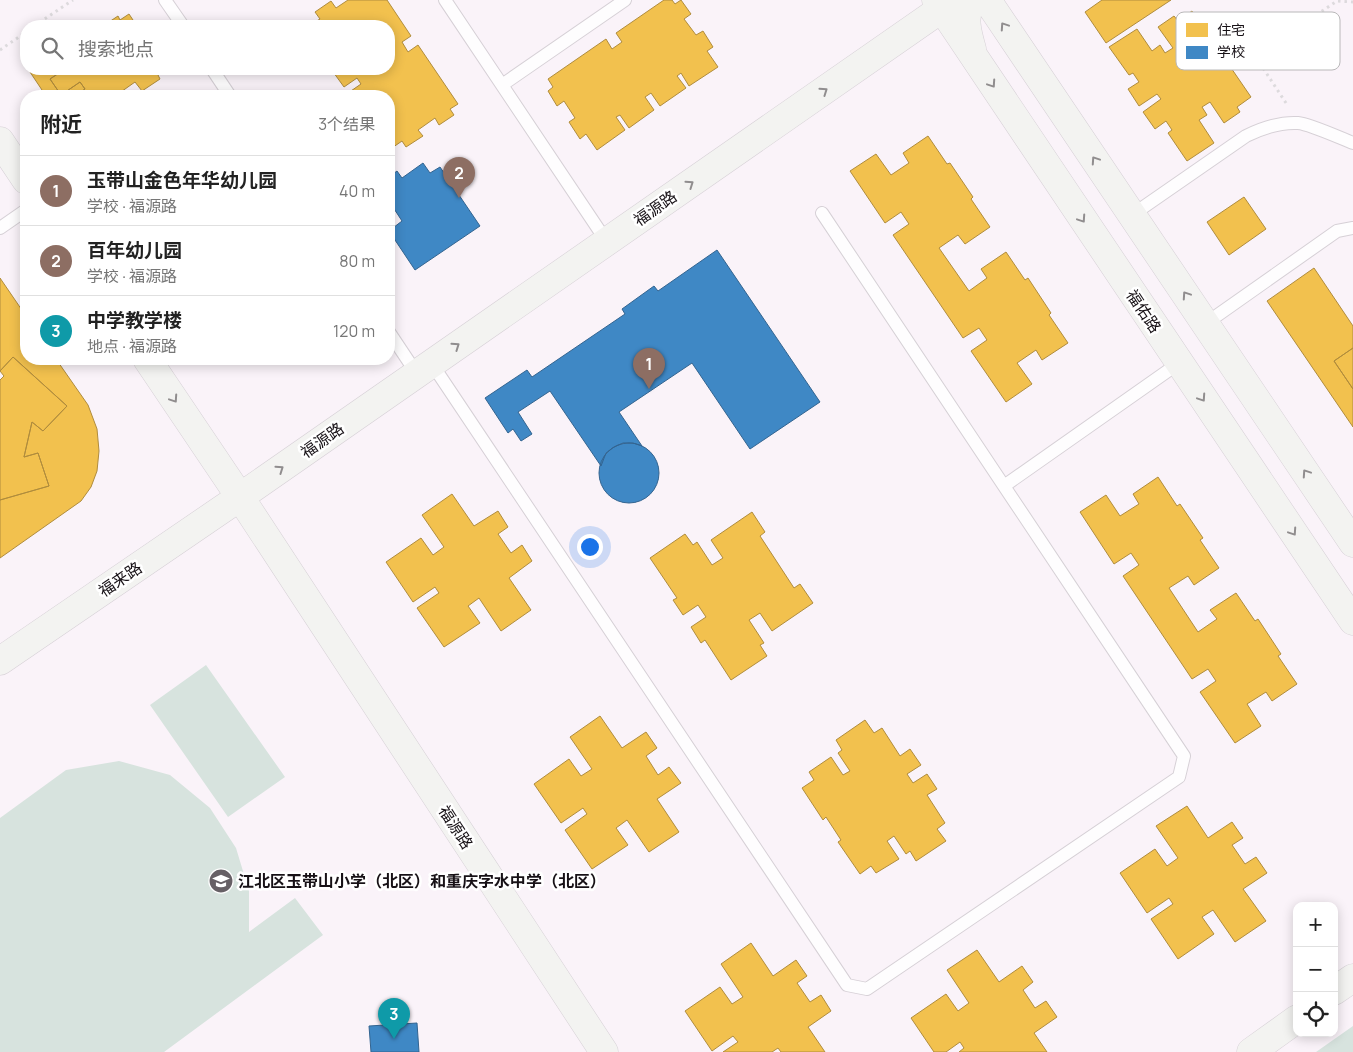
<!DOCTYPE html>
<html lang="zh">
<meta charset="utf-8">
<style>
:root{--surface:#fff;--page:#f6f6f6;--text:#222;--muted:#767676;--line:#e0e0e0;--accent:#666065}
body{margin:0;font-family:Manrope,"Noto Sans SC",sans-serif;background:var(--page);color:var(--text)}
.controls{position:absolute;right:15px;bottom:15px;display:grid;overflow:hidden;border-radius:10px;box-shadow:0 2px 12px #0003}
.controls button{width:45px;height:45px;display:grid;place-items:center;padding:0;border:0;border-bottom:1px solid var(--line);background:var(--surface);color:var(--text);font:25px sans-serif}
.you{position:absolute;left:589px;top:546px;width:18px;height:18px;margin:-12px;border:4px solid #fff;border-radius:50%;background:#1a73e8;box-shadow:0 0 0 8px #1a73e833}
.badge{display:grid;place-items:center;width:32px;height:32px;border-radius:50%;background:var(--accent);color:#fff;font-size:16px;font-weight:700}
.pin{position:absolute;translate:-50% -41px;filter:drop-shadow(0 1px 2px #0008)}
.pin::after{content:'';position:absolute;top:26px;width:18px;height:15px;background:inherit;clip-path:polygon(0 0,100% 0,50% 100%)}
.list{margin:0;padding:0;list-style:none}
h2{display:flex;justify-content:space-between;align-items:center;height:65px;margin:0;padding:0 20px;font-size:21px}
h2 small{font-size:16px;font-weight:400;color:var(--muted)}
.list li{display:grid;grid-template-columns:32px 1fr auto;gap:15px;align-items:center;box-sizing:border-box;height:70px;padding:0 20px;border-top:1px solid var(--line)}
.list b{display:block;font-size:19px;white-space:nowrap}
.list p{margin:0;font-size:16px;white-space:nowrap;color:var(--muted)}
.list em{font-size:16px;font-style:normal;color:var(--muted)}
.icon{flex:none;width:28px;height:28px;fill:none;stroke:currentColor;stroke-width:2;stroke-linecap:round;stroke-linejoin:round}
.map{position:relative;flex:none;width:1353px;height:1052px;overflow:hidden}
.search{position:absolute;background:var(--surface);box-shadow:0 2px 12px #0003;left:20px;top:20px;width:375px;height:55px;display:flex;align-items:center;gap:12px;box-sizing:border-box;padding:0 18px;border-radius:20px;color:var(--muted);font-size:19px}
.panel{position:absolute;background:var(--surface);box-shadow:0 2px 12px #0003;left:20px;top:90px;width:375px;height:275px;border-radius:20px}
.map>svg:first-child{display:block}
.green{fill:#d7e3de}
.homes{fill:#f2c14e;stroke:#b08c3d}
.schools{fill:#3f88c5;stroke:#336490}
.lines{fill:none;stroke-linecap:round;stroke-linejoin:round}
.lane-casing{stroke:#d6d0d6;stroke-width:14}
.secondary-casing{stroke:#d6d0d6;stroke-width:29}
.path{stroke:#dddadd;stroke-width:3;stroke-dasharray:2.5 4;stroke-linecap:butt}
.lane{stroke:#fefdfe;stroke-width:12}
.secondary{stroke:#f3f3f1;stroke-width:28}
.oneway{stroke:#908d8e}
.labels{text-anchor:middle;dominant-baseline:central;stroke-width:5;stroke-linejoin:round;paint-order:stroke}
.street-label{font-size:16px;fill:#171116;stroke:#fff}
.poi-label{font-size:16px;font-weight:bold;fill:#171116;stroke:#fff;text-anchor:start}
.key{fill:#fff;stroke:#b9b8b9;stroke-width:1}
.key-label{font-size:14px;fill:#171116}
</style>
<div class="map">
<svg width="1353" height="1052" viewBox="0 0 1353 1052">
<rect width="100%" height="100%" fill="#faf3f9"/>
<path class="green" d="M 206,665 L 285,777 L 228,817 L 150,705 Z
M 119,761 L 170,775 L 210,808 L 236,848 L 249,891 L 249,932 L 295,898 L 323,935 L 164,1052 L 0,1052 L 0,818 L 66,770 Z
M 1353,1026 L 1353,1052 L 1316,1052 Z"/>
<path class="homes" d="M 348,0 L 387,0 L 411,36 L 402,42 L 408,52 L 418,45 L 458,104 L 450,109 L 454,115 L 439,125 L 435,118 L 418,130 L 423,136 L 406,147 L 402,141 L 389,150 L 389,96 L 350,96 L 348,93 L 361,84 L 357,78 L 344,87 L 331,69 L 389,69 L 389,26 L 308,26 L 320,19 L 315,12 L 331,1 L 336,8 Z
M 664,0 L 672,0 L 675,4 L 681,0 L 691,14 L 684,19 L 696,35 L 703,31 L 713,47 L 707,51 L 718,67 L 689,86 L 681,73 L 677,76 L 686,88 L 660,106 L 651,93 L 645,97 L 654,110 L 629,128 L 620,115 L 616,117 L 625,130 L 597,150 L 586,134 L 580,139 L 569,122 L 575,118 L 564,101 L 557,106 L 548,91 L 553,87 L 548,79 L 606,39 L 612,49 L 622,42 L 616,33 Z
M 1102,0 L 1171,0 L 1106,43 L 1085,12 Z
M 1192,11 L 1251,97 L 1237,107 L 1240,112 L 1224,123 L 1210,102 L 1202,107 L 1207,115 L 1199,120 L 1214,143 L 1187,161 L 1168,133 L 1172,130 L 1166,121 L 1155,129 L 1143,112 L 1161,99 L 1157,94 L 1139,106 L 1128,89 L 1139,82 L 1133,73 L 1129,75 L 1109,47 L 1137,29 L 1152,51 L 1160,45 L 1165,53 L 1173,48 L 1158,27 L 1174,16 L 1178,21 Z
M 129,14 L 137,26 L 103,26 L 118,16 L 120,20 Z
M 28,69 L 65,69 L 50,79 L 61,95 L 80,82 L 85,89 L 75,96 L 46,96 Z
M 65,69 L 166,69 L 166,70 L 158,75 L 160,79 L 142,91 L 135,82 L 118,94 L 120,96 L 75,96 L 85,89 L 80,82 L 61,95 L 50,79 Z
M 928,136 L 947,164 L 950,163 L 973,197 L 971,199 L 990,227 L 965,244 L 958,235 L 939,248 L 969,291 L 987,278 L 981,269 L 1006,252 L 1025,280 L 1028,278 L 1051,313 L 1049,315 L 1068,343 L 1042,360 L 1036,350 L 1017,363 L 1032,384 L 1006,402 L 971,351 L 987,340 L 979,328 L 963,338 L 893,235 L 909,224 L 901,212 L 885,223 L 850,171 L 876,154 L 891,175 L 909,163 L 903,153 Z
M 1244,197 L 1266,229 L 1229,255 L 1207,222 Z
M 1314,268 L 1353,326 L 1353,348 L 1334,361 L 1353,389 L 1353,427 L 1267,301 Z
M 0,278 L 26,316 L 26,359 L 56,359 L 88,405 L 97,429 L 99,451 L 97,471 L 91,487 L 81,501 L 0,558 L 0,500 L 49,486 L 38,453 L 24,457 L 32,422 L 43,431 L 67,406 L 13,357 L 0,371 Z
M 1353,348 L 1353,389 L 1334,361 Z
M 13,357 L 67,406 L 43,431 L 32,422 L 24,457 L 38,453 L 49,486 L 0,500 L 0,380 L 4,376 L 0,371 Z
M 1158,477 L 1177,506 L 1180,504 L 1203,538 L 1200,540 L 1219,568 L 1194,585 L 1188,576 L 1169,588 L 1198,632 L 1217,619 L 1210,610 L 1236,593 L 1255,621 L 1258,619 L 1281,654 L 1278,656 L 1297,684 L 1272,701 L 1266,692 L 1247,704 L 1261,726 L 1235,743 L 1200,692 L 1216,681 L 1208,669 L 1192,679 L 1123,576 L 1139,565 L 1131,553 L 1114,564 L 1080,512 L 1106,495 L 1120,516 L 1139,504 L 1133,494 Z
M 452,494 L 474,526 L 498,511 L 508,527 L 498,534 L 511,553 L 522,545 L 532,561 L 509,578 L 531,610 L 501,631 L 479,598 L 468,606 L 480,623 L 444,647 L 417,608 L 439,593 L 435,587 L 413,602 L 386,562 L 421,538 L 433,555 L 444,547 L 422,515 Z
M 752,512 L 765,532 L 760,536 L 794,588 L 800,584 L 813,603 L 772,631 L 760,613 L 749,620 L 764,643 L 760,645 L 767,656 L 731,680 L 705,640 L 701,643 L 691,627 L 706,617 L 698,605 L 683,615 L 673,600 L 677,598 L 650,558 L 685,534 L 693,545 L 697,542 L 712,565 L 723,558 L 711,540 Z
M 600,716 L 622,748 L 646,732 L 657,748 L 646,756 L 658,775 L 669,767 L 681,783 L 657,799 L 679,832 L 649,852 L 627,820 L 616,828 L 628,845 L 592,869 L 565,830 L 587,814 L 583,808 L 561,823 L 534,784 L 569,759 L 581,776 L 592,769 L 570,737 Z
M 865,720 L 874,733 L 882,728 L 900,756 L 910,749 L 921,765 L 907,774 L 913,783 L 927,774 L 937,789 L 927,795 L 945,823 L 937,829 L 946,841 L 916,861 L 910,851 L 906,854 L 894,836 L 887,841 L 899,859 L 876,873 L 871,866 L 860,874 L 838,842 L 841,840 L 826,817 L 823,820 L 802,788 L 814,780 L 809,772 L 831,757 L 843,775 L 850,771 L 838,753 L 842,750 L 836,740 Z
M 1187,806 L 1208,838 L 1232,822 L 1243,838 L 1232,845 L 1245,864 L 1256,857 L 1267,873 L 1243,889 L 1266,921 L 1235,942 L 1213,910 L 1202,917 L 1214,934 L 1178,959 L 1151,919 L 1173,904 L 1169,898 L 1147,913 L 1120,873 L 1155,849 L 1167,866 L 1178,858 L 1156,826 Z
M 751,943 L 773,976 L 796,960 L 807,976 L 797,983 L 810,1002 L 821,995 L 831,1011 L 808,1027 L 825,1052 L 781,1052 L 778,1048 L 772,1052 L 723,1052 L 738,1042 L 733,1036 L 712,1051 L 685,1011 L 720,987 L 732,1004 L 743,997 L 721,964 Z
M 977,950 L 999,982 L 1022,966 L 1033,982 L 1023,990 L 1035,1008 L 1046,1001 L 1057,1017 L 1034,1033 L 1047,1052 L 959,1052 L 964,1048 L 960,1042 L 946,1052 L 934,1052 L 911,1018 L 946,994 L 958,1011 L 969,1003 L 947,970 Z"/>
<path class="schools" d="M 423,163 L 430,173 L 440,167 L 480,226 L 415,270 L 389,231 L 402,221 L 389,201 L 389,177 L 397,171 L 402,178 Z
M 717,250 L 820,402 L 750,449 L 692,363 L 619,412 L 642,446 L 633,443 L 623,443 L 614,447 L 606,453 L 601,466 L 550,391 L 518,412 L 532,434 L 521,441 L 513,429 L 508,433 L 485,398 L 527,370 L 532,377 L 625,314 L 622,309 L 654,286 L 658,291 Z
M599 473a30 30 0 1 1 60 0a30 30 0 1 1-60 0Z
M 417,1023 L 419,1052 L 371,1052 L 369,1026 Z"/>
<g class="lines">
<defs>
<path id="lane" d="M 165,0 L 183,26
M 445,0 L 607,242
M 212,69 L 230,96
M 502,85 L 625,0
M 1132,215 L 1246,136 C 1262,128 1279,122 1298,123 C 1310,124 1340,138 1353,143
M 0,228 L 26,210
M 1205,324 L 1337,231 L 1353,228
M 389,332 L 417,374
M 432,364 L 847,985 L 867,989 L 1179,777 L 1184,756 L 822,213
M 1004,486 L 1179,363"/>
<path id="secondary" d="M 936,0 L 1353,621
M 971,0 C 963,17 967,32 972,49
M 987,0 L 1353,543
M 0,141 L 26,180
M 147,359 L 240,497 L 604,1052
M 0,661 L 240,497 L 941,9 L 946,0
M 1334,991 L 1353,978
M 1251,1052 L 1297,1019"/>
</defs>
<use href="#lane" class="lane-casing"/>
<use href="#secondary" class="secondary-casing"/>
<path class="path" d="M 34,26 L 73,0
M 0,50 L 26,32
M 1286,103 L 1263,68 L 1261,59 L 1264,50 L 1337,1 L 1353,2"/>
<use href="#lane" class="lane"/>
<use href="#secondary" class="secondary"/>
</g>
<defs><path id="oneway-chevron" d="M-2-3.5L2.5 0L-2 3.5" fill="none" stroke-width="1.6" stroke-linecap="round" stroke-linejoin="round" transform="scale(1.25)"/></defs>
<g class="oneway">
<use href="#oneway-chevron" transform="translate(1004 26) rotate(-124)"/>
<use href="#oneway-chevron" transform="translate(992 84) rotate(56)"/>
<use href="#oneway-chevron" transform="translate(824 91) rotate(-35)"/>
<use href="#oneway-chevron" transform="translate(1095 160) rotate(-124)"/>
<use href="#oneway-chevron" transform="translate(690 184) rotate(-35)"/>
<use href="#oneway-chevron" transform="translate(1082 219) rotate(56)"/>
<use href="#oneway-chevron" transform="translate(1186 295) rotate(-124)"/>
<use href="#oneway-chevron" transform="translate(456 346) rotate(-35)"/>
<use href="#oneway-chevron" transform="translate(1202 398) rotate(56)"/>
<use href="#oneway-chevron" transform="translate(174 399) rotate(56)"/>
<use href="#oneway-chevron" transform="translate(280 469) rotate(-35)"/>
<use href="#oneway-chevron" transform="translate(1306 473) rotate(-124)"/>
<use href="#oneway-chevron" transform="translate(1293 532) rotate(56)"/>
</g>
<defs>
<symbol id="school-disc" viewBox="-11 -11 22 22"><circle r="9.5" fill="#666065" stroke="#fff"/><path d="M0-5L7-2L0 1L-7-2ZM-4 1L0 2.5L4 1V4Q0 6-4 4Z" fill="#fff"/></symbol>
</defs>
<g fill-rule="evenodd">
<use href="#school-disc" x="207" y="867" width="28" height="28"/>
</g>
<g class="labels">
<g class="street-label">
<text transform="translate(655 208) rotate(-35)">福源路</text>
<text transform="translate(1144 311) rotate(56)">福佑路</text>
<text transform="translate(322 440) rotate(-35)">福源路</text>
<text transform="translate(120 579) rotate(-34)">福来路</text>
<text transform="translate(456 827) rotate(57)">福源路</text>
</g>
<g class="poi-label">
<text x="238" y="881">江北区玉带山小学（北区）和重庆字水中学（北区）</text>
</g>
</g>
<rect x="1176" y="12" width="164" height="58" rx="8" class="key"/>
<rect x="1186" y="23" width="22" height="14" fill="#f2c14e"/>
<rect x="1186" y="46" width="22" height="13" fill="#3f88c5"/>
<g class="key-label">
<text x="1217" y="35">住宅</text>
<text x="1217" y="57">学校</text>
</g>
</svg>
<div class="controls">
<button>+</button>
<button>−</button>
<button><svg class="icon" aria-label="locate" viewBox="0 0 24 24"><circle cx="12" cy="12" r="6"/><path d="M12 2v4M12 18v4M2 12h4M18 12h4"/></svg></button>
</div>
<div class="you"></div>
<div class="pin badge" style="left:649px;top:389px;background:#8d6e63">1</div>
<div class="pin badge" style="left:459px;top:198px;background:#8d6e63">2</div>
<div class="pin badge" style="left:394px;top:1039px;background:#0f9aa8">3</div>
<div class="search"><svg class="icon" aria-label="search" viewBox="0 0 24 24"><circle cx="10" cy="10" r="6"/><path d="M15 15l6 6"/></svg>搜索地点</div>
<section class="panel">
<h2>附近<small>3个结果</small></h2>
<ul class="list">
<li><span class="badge" style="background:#8d6e63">1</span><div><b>玉带山金色年华幼儿园</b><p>学校 · 福源路</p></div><em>40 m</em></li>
<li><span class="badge" style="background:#8d6e63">2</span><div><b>百年幼儿园</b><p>学校 · 福源路</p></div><em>80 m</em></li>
<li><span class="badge" style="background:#0f9aa8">3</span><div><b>中学教学楼</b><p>地点 · 福源路</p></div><em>120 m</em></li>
</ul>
</section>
</div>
